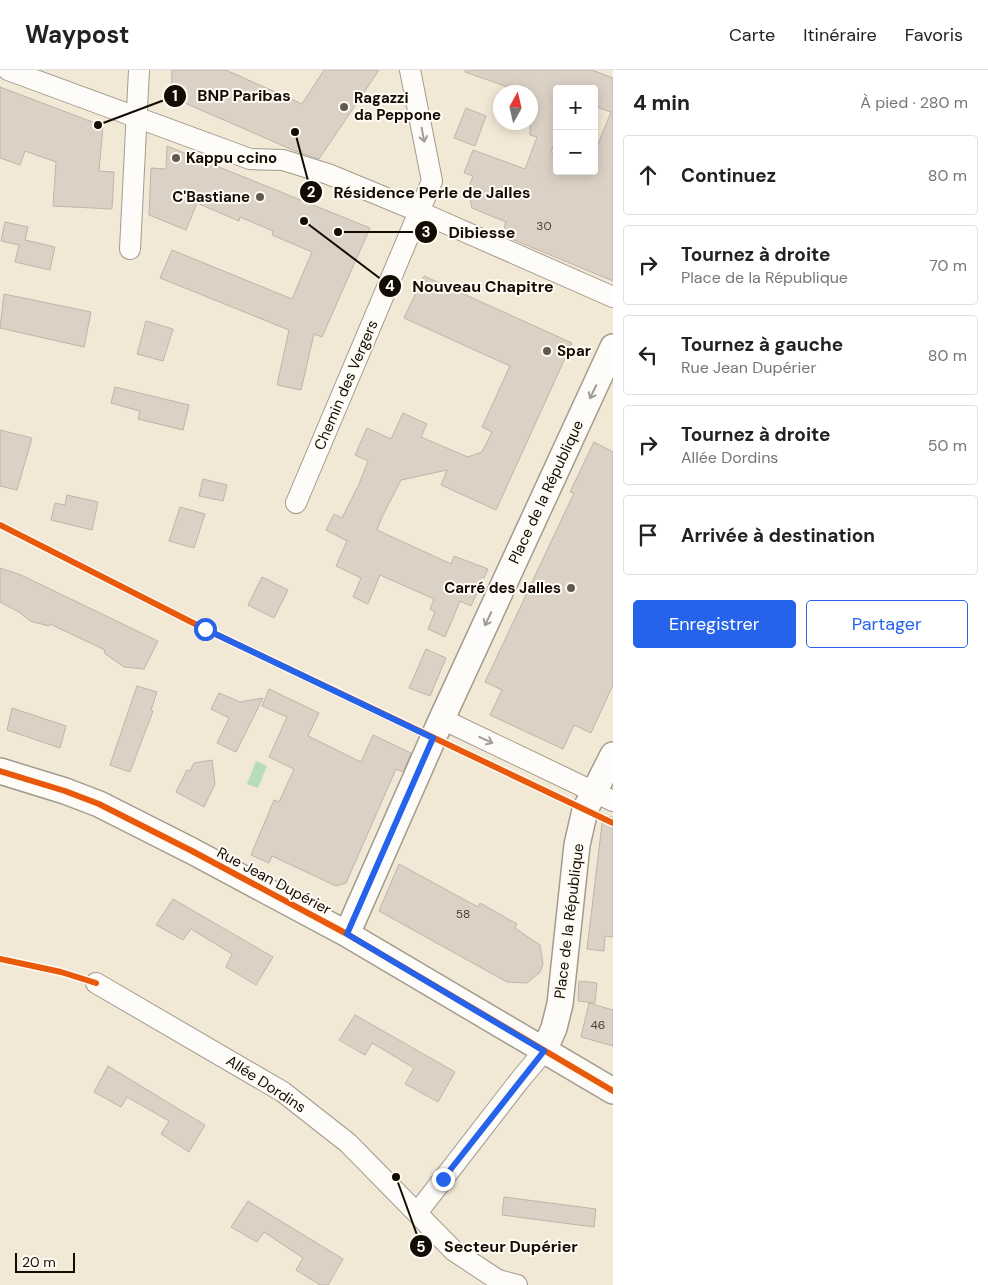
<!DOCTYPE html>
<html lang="fr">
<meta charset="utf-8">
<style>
:root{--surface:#fff;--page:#f2f2f2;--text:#222;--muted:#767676;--line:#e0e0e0;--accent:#2563eb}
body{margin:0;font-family:"DM Sans",sans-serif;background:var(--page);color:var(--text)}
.controls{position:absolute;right:15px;top:15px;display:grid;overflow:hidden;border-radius:5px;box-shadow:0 2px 12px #0003}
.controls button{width:45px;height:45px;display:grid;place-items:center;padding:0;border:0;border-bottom:1px solid var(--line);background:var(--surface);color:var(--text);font:25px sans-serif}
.compass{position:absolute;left:493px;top:15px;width:45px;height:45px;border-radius:50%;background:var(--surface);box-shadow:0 2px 12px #0003;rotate:8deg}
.scale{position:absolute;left:15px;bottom:12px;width:60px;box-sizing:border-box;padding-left:5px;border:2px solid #130c03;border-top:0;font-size:14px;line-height:18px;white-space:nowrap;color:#130c03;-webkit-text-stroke:4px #fffbf4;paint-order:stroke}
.stop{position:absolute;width:15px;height:15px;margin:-11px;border:4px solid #2563eb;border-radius:50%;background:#fff}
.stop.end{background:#2563eb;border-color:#fff;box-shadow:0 1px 5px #0008}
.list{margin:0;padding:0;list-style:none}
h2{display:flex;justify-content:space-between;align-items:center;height:65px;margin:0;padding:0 20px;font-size:21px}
h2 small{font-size:16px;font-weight:400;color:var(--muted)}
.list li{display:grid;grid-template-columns:32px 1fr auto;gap:15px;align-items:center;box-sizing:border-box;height:80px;margin:0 10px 10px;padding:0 10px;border:1px solid var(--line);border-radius:5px}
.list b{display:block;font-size:19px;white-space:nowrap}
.list p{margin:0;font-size:16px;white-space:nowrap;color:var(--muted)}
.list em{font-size:16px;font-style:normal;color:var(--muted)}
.actions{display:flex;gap:10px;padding:15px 20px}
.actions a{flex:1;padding:11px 0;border:1px solid var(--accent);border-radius:5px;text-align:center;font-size:18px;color:var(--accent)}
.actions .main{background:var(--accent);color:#fff}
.icon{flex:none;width:28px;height:28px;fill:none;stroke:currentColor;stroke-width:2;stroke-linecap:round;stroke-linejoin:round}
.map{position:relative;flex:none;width:613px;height:1215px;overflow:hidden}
header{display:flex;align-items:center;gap:30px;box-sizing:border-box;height:70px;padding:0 25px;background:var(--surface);border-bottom:1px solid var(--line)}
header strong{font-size:24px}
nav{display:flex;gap:28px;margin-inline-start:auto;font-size:18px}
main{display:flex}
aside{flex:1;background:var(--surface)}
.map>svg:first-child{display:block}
.water{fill:#b6ddb7}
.building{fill:#dcd1c5;stroke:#bfb4a9;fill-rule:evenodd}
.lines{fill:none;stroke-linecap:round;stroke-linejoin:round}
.minor-casing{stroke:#a39b8d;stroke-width:22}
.tertiary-casing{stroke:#a39b8d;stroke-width:28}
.minor{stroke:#fdfcf9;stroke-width:20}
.tertiary{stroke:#fdfcf9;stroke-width:25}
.cycleway-casing{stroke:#fffbf4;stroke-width:9}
.cycleway{stroke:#e8590c;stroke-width:6}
.oneway{stroke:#9f9c97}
.route{stroke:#2563eb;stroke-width:6}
.poi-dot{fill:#61594d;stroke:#fffbf4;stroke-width:2}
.labels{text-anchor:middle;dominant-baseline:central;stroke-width:4;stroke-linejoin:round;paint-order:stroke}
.number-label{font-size:12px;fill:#463e34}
.poi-label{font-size:15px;font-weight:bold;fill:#130c03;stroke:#fffbf4;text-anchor:start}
.street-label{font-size:15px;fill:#130c03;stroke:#fffbf4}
.leader{fill:none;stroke:#130c03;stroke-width:2}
.callout-dot{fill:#130c03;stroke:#fffbf4;stroke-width:2}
.mark-label{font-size:15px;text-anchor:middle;font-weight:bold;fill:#fff}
.callout-label{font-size:16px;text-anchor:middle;font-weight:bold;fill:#130c03;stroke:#fffbf4;stroke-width:4;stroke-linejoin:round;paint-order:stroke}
</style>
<header>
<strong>Waypost</strong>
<nav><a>Carte</a><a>Itinéraire</a><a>Favoris</a></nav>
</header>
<main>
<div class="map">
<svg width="613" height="1215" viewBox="0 0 613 1215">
<rect width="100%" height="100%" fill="#f2e8d6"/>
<path class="water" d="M 256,691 L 267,696 L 258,718 L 247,714 Z"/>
<path class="building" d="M 172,0 L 226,0 L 302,34 L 324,0 L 379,0 L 319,89 L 295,81 L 171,27 Z
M 465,0 L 592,0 L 613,8 L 613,211 L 502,165 L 506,152 L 472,138 L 468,119 L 473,106 L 464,103 L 473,80 L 525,99 L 537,67 L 530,65 L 530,22 L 522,22 L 465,2 ZM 557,19 L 594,19 L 594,36 L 611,42 L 594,84 L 594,101 L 557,101 L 557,84 L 551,82 L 557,67 Z
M 0,17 L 103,56 L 99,101 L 114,102 L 112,139 L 53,136 L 56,92 L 25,81 L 20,95 L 0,88 Z
M 466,38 L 486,46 L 475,76 L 454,68 Z
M 167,76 L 370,158 L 322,267 L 314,264 L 301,320 L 277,315 L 289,260 L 160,208 L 172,180 L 292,229 L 312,182 L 272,165 L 273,161 L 240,147 L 239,151 L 197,133 L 186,160 L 149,145 L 151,98 L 166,99 Z
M 5,152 L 28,157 L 25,170 L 55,177 L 50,200 L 15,192 L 19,175 L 1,171 Z
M 424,206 L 572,273 L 496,440 L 441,415 L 447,400 L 401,410 L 382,447 L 377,460 L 451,494 L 454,486 L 488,499 L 471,536 L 460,531 L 445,567 L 428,559 L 435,542 L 430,539 L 434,529 L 380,505 L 368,534 L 353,527 L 361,508 L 336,496 L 347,471 L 326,460 L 334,444 L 342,448 L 359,414 L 368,391 L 355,385 L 367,358 L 391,369 L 403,343 L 427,354 L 421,367 L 468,387 L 482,382 L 492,362 L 482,357 L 510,296 L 404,248 Z
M 4,224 L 91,242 L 84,277 L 0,258 Z
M 146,251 L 173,259 L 163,291 L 137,284 Z
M 115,317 L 189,335 L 183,360 L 138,349 L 140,341 L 111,333 Z
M 0,360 L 32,368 L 17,420 L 0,416 Z
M 594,372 L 613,382 L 613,615 L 591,663 L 574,655 L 563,679 L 490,645 L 502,620 L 485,612 L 574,423 L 570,422 Z
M 203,409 L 227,415 L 223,431 L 199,426 Z
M 67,425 L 98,432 L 92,460 L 51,450 L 55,433 L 65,435 Z
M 180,437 L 205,444 L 194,478 L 169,471 Z
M 0,498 L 21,505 L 158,571 L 144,599 L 124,597 L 104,583 L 105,580 L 50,554 L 49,556 L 30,551 L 19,542 L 0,532 Z
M 262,507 L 288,520 L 274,548 L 248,535 Z
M 426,579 L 446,588 L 430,626 L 409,618 Z
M 137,616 L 157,622 L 151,640 L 153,641 L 130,702 L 110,695 Z
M 269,619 L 319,643 L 308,666 L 361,692 L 373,665 L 411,683 L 403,702 L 396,699 L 346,813 L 336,816 L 272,786 L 269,793 L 251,785 L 274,730 L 279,732 L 294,699 L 269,687 L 287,647 L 262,636 Z
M 219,623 L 240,632 L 263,628 L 236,682 L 217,673 L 229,648 L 211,639 Z
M 12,638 L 66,656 L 60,678 L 7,660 Z
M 212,690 L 215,714 L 204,737 L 176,722 L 187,700 L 190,701 L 194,693 Z
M 603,746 L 613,747 L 613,867 L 605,866 L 604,881 L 587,879 Z
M 399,794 L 478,837 L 480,833 L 517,854 L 515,858 L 540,875 L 543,894 L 540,902 L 527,913 L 507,912 L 379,841 Z
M 173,829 L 273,887 L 256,915 L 226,897 L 232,884 L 191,859 L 183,870 L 156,855 Z
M 579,911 L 597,913 L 595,933 L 578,931 Z
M 589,933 L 613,940 L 613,976 L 581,967 Z
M 355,945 L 455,1002 L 438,1032 L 405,1014 L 414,998 L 372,973 L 365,985 L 339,970 Z
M 108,996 L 205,1055 L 189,1082 L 161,1064 L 169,1051 L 127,1027 L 121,1037 L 94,1022 Z
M 504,1127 L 596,1139 L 594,1157 L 502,1145 Z
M 248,1131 L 343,1189 L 328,1215 L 320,1215 L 296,1200 L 303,1188 L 264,1162 L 257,1172 L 231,1157 Z"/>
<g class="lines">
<defs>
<path id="minor" d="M 8,0 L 250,89 L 283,90 L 328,104 L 420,142 L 613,227
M 130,179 L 139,0
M 296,433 L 432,111 L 410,0
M 442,649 L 613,731
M 96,913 L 283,1022 L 348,1073 L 454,1181 L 498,1210 L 517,1215
M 417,1143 L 519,1011 L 544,981"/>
<path id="tertiary" d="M 0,701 L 65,721 L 99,734 L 192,781 L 347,864 L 613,1021
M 347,864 L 439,655 L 613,277
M 544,981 L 554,958 L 560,934 L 577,775 L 585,740 L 613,685"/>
</defs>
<use href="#minor" class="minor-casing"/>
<use href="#tertiary" class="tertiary-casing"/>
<use href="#minor" class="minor"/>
<use href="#tertiary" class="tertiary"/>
<defs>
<path id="cycleway" d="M 0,455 L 205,559 L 613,753
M 0,701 L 65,721 L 99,734 L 192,781 L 347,864 L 613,1021
M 0,889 L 61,902 L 96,913"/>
</defs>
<use href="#cycleway" class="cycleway-casing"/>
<use href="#cycleway" class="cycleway"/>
</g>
<defs><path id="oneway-shaft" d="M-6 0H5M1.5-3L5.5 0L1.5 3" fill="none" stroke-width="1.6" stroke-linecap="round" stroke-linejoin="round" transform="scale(1.25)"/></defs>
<g class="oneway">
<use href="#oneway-shaft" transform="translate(423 65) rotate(79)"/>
<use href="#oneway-shaft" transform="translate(593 322) rotate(115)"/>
<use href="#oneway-shaft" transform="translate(488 549) rotate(115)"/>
<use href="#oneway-shaft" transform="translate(486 670) rotate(25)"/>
</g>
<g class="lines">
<path class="route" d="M 205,559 L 433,668 L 347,864 L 544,981 L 443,1109"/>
</g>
<g class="poi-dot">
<circle cx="344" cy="37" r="5"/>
<circle cx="176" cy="88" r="5"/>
<circle cx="260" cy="127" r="5"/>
<circle cx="547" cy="281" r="5"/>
<circle cx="571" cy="518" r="5"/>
</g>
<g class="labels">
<g class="number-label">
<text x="544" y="156">30</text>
<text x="463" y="844">58</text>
<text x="598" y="955">46</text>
</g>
<g class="poi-label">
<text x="354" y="28">Ragazzi<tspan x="354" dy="17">da Peppone</tspan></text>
<text x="186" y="88">Kappu ccino</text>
<text x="250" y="127" text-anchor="end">C'Bastiane</text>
<text x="557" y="281">Spar</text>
<text x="561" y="518" text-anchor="end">Carré des Jalles</text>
</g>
<g class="street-label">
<text transform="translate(346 315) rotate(-67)">Chemin des Vergers</text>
<text transform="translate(546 422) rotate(-65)">Place de la République</text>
<text transform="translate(274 811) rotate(28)">Rue Jean Dupérier</text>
<text transform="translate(569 851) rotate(-83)">Place de la République</text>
<text transform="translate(266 1014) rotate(33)">Allée Dordins</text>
</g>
</g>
<path class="leader" d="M98 55L175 26M295 62L311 122M338 162L426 162M304 151L390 216M396 1107L421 1176"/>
<g class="callout-dot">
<circle cx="98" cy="55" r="5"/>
<circle cx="295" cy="62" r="5"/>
<circle cx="338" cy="162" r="5"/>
<circle cx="304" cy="151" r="5"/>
<circle cx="396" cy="1107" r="5"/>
<circle cx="175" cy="26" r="12"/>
<circle cx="311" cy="122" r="12"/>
<circle cx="426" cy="162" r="12"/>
<circle cx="390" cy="216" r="12"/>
<circle cx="421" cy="1176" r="12"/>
</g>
<g class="mark-label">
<text x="175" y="31">1</text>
<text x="311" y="127">2</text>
<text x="426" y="167">3</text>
<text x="390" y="221">4</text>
<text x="421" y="1182">5</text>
</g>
<g class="callout-label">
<text x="244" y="31">BNP Paribas</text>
<text x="432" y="128">Résidence Perle de Jalles</text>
<text x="482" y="168">Dibiesse</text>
<text x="483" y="222">Nouveau Chapitre</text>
<text x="511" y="1182">Secteur Dupérier</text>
</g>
</svg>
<div class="controls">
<button>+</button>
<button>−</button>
</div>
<svg class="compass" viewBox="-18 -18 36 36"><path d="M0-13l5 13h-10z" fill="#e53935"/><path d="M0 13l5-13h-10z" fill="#767676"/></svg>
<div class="scale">20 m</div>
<div class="stop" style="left:205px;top:559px"></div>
<div class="stop end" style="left:443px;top:1109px"></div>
</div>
<aside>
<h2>4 min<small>À pied · 280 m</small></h2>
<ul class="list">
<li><svg class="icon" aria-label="ahead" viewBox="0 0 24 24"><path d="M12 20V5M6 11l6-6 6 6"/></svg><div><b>Continuez</b></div><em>80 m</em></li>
<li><svg class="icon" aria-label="right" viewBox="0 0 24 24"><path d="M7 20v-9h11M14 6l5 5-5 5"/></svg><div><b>Tournez à droite</b><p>Place de la République</p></div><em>70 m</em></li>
<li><svg class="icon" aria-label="left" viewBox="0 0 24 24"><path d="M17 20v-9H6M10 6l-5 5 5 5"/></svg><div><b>Tournez à gauche</b><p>Rue Jean Dupérier</p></div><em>80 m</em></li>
<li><svg class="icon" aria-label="right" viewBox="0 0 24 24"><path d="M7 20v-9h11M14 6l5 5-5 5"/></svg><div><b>Tournez à droite</b><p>Allée Dordins</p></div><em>50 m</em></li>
<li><svg class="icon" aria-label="arrive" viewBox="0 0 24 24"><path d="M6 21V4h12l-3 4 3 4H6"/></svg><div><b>Arrivée à destination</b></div></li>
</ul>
<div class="actions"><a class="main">Enregistrer</a><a>Partager</a></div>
</aside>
</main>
